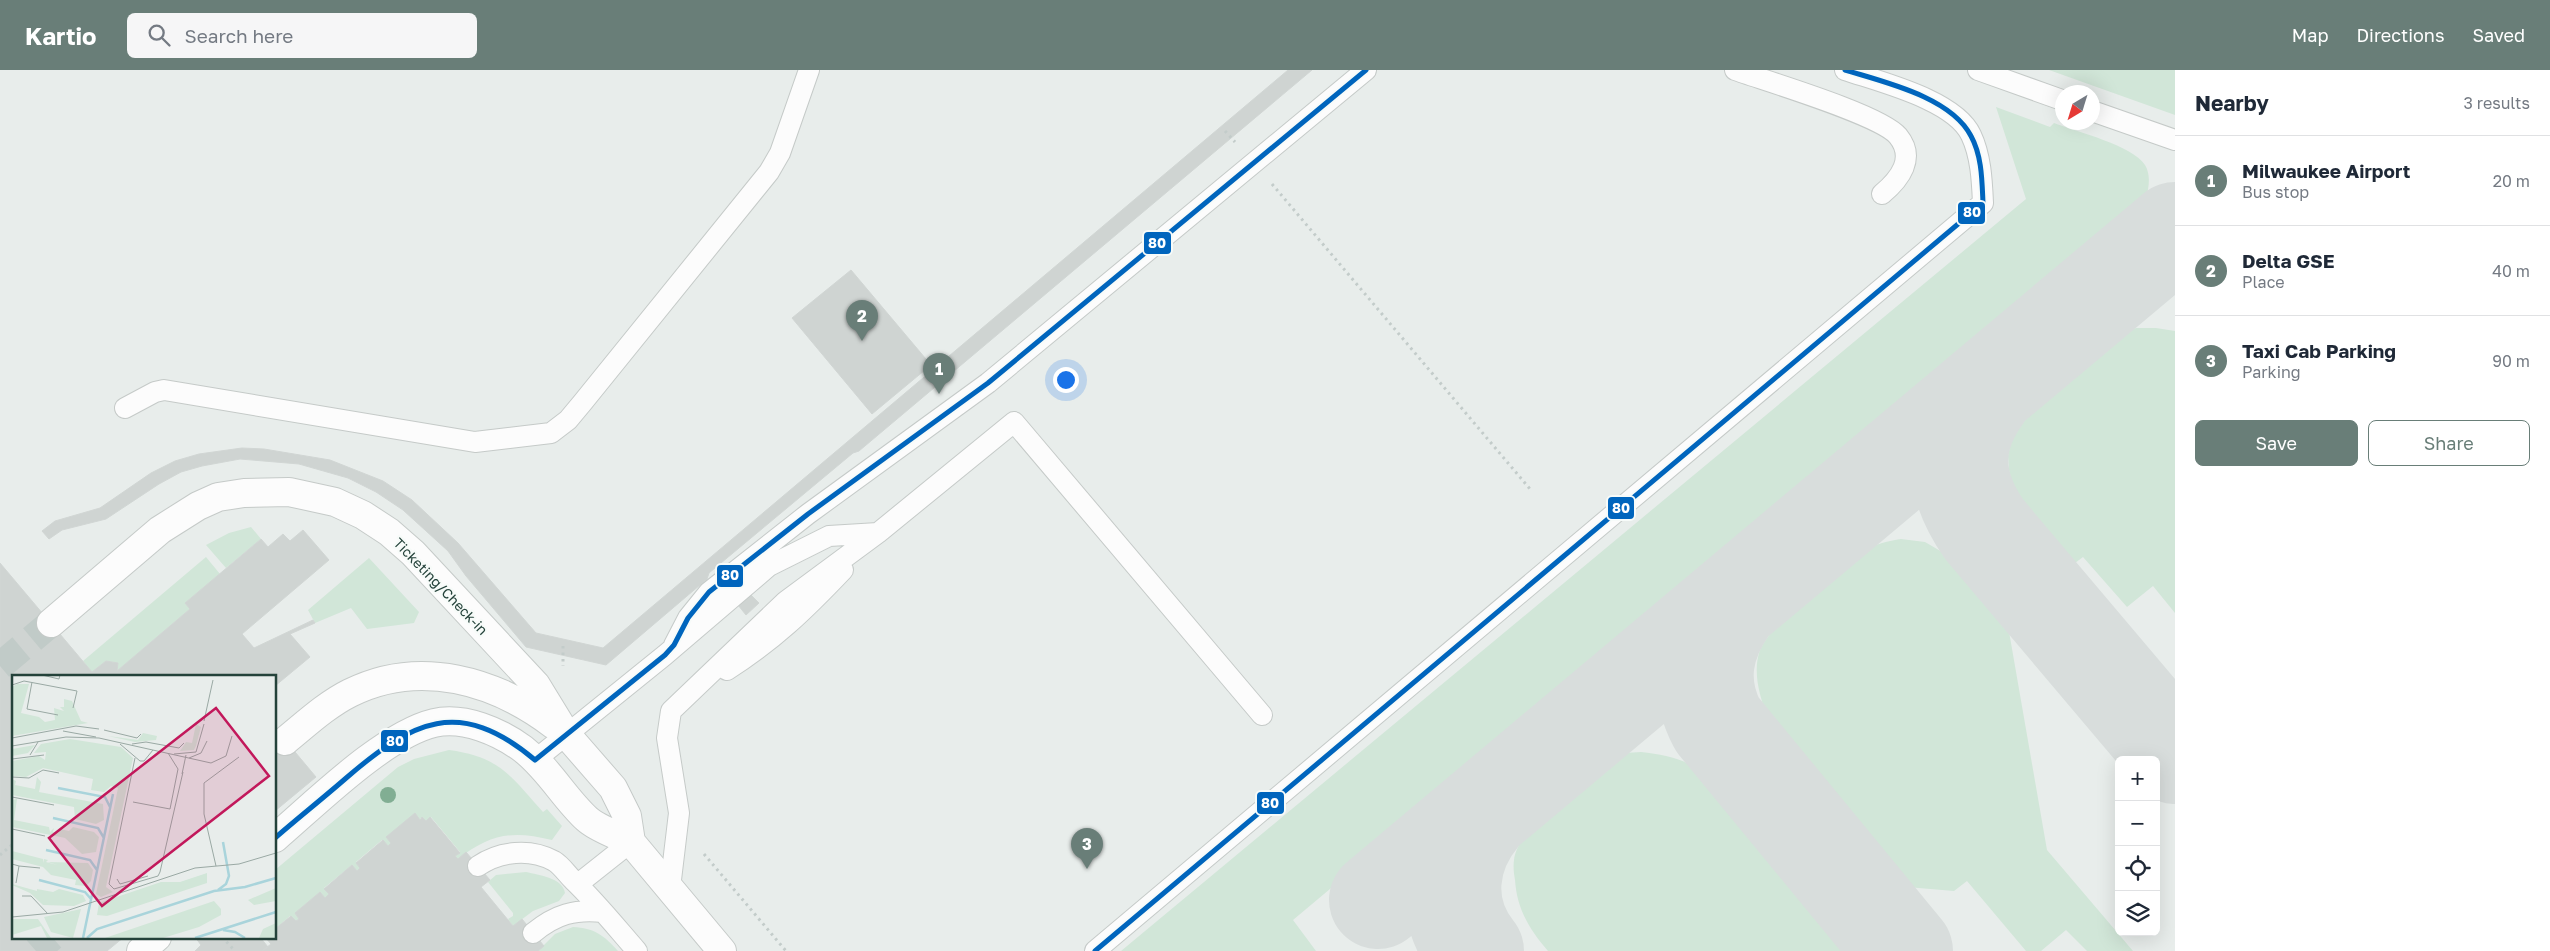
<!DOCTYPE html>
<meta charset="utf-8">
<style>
:root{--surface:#fff;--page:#f6f6f7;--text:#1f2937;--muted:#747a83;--line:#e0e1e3;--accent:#697e78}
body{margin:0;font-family:"Golos Text",sans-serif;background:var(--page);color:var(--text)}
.controls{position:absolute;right:15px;bottom:15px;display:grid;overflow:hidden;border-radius:8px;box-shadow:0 5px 20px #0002}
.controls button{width:45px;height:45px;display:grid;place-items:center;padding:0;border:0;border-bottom:1px solid var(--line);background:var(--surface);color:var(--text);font:25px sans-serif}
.compass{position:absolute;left:2055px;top:15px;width:45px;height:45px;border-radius:50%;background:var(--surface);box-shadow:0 5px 20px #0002;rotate:218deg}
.you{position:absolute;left:1065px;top:309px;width:18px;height:18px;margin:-12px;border:4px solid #fff;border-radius:50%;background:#1a73e8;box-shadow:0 0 0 8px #1a73e833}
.badge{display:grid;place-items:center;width:32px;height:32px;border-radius:50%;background:var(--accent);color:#fff;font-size:16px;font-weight:700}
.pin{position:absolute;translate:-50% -41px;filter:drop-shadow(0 1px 2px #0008)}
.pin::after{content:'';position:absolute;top:26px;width:18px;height:15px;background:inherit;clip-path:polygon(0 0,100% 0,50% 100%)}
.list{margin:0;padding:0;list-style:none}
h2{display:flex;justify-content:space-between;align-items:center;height:65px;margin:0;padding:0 20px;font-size:21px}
h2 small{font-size:16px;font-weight:400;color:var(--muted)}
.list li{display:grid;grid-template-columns:32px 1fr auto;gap:15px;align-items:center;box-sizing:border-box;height:90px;padding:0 20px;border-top:1px solid var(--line)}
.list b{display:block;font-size:19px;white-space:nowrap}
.list p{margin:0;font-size:16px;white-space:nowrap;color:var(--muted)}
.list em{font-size:16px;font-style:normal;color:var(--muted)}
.actions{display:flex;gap:10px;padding:15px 20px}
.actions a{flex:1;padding:11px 0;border:1px solid var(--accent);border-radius:8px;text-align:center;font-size:18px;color:var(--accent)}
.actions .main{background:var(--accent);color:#fff}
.icon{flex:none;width:28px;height:28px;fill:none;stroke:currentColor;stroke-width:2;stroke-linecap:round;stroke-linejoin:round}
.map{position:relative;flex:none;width:2175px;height:881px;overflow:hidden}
header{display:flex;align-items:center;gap:30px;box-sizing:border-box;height:70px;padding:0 25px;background:var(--accent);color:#fff}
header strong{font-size:24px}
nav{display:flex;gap:28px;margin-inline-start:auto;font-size:18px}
.search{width:350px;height:45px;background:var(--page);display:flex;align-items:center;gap:12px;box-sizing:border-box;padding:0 18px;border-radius:8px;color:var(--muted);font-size:19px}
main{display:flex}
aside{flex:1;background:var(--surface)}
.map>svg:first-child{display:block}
.green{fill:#d1e6d8}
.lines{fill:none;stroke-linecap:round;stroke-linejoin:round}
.taxiway{stroke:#d8dddc;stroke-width:98}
.building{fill:#cfd4d2;stroke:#d1d6d4}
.street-tunnel{stroke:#c1cbc8;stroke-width:28;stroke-dasharray:28 14;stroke-linecap:butt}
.lane-casing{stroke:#c5cac8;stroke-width:22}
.street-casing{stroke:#c5cac8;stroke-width:30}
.path{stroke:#c3ccca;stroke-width:3;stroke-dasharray:2.5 4;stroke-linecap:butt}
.lane{stroke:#fcfcfc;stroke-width:20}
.street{stroke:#fcfcfc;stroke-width:28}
.bus-1-casing{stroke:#f7fbf9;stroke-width:9}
.bus-1{stroke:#0065bd;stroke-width:5}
.tree{fill:#81ae93}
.labels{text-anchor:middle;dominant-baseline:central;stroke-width:4.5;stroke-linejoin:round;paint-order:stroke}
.street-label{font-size:14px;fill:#24423a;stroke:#f7fbf9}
.inset-river{fill:none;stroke:#a9d4db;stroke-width:2.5}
.inset-road{fill:none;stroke:#9aa9a4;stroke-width:1}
.view{fill:#c2185b;fill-opacity:0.15;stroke:#c2185b;stroke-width:2.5}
.inset-edge{fill:none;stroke:#24423a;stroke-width:2.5}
.line-badge{stroke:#f7fbf9;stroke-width:2}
.badge-label{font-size:14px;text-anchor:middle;font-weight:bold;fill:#fff}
</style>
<header>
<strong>Kartio</strong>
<div class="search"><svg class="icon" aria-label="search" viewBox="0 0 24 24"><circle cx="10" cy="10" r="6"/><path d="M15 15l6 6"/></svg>Search here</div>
<nav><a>Map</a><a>Directions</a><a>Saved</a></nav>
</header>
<main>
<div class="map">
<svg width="2175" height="881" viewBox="0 0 2175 881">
<rect width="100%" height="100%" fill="#e8edeb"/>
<path class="green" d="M 2049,0 L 2175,0 L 2175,45 Z
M 1996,37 L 2050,57 L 2054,53 C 2077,62 2132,75 2145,95 C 2151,105 2149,117 2146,128 L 2147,130 L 2090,182 L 1293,850 L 1316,881 L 1121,881 L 2026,129 Z
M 2136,258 L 2156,258 L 2175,261 L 2175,543 L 2153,516 L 2127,537 L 2083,487 L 2071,496 L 2016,431 L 2009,400 L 2008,386 L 2011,372 L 2019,351 L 2034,335 L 2103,273 Z
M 251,457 L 261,469 L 226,498 L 206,475 L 229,463 Z
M 1901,469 L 1925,472 L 1949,486 L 2007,550 L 2047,780 L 2133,881 L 2087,881 L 2066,860 L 2041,881 L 2026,881 L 1967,811 L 1954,821 L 1907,817 L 1767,646 C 1760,627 1753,604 1759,583 C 1766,558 1840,491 1864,480 C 1876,474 1888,471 1901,469 Z
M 206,487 L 220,504 L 185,533 L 190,539 L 117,601 L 118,593 L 106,591 L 92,602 L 83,591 Z
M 369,488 L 419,542 L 414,553 L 367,559 L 351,538 L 315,553 L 308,540 Z
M 449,680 C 500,687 511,706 543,742 L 547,739 L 562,756 L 552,770 C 512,760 490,764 458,789 L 455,786 L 460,782 L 431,747 L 426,751 L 422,747 L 388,776 L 382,770 L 356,792 L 360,798 L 357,801 L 352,795 L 324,818 L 329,824 L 325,828 L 320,822 L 295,843 L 299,849 L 296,851 L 290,846 L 275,859 L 275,800 L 398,697 L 414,689 Z
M 1641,682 C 1666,685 1686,688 1705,706 L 1844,870 L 1843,881 L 1548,881 C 1529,859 1517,839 1515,810 C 1514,804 1513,797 1514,790 C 1517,757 1584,711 1610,689 L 1625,683 Z
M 526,802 C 539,805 563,808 565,823 L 559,831 L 533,841 L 513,856 L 508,849 L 513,846 L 513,843 L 488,812 L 496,805 Z
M 573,857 C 594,858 604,865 618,881 L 538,881 L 555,864 Z"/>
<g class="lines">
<path class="taxiway" d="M 1984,324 C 1950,370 1952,413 1984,459 L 2175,685
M 1729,537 C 1703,574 1696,613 1717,654 L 1904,881
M 1378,830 L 2175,161
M 1475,881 C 1441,839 1447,785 1481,745"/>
</g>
<path class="building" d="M 1288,0 L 1312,0 L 859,381 L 853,383 L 709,503 L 707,509 L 606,595 L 526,577 L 466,506 L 448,481 L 403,440 L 376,422 L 348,408 L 299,394 L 240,389 L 202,396 L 181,402 L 159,414 L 106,449 L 62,460 L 49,469 L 42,461 L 55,451 L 100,438 L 151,403 L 175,391 L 199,384 L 242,378 L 264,379 L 330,390 L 383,411 L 412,430 L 458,473 L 536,563 L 603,578 Z
M 851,200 L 931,295 L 872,344 L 792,248 Z
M 303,460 L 329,490 L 242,564 L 254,578 L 313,550 L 315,553 L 290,564 L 310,587 L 275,616 L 275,606 L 14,606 L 14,867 L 124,867 L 107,881 L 0,881 L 0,493 L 92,602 L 106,591 L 118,593 L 117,601 L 190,539 L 185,533 L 261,469 L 268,477 L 283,464 L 290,471 Z
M 750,524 L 759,533 L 746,545 L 738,535 Z
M 275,658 L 316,707 L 275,741 Z
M 415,743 L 420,750 L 422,747 L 426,751 L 430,747 L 460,783 L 455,786 L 458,789 L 466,782 L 490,810 L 481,817 L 513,856 L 522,849 L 544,876 L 538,881 L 262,881 L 271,874 L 265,867 L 275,867 L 275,859 L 291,846 L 296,851 L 299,849 L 295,843 L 320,822 L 325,828 L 329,824 L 324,819 L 352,795 L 357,801 L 360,798 L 356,793 L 383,770 L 388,776 L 391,773 L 386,767 Z
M 195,867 L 260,867 L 268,877 L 262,881 L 195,881 L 201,875 Z"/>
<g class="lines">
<path class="street-tunnel" d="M 0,596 L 51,553
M 36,881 L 52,867"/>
<defs>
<path id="lane" d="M 1735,0 C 1766,11 1881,45 1898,66 C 1916,88 1900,109 1882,124
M 1978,0 L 2062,30
M 2092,41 L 2175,70
M 125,338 L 155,322 L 164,320 L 475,372 L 551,363 L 568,350 L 583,332 L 769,102 L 780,83 L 809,0
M 674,575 L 688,548 L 709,522 L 808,444 L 988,313 L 1366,0
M 727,600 C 774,570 805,540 843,500
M 535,690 L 665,585 L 769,496 L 829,466 L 878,463
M 478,796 C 500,781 530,778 554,791 C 561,795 567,804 573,810 C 596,832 616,857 637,881
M 578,814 L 631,772
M 670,818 L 679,743 L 667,668 L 671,641 L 786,531 L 878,463 L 1014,352 L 1262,645
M 533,863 C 556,844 575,839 603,842
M 1095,881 L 1983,133 C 1982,111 1981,86 1971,65 C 1955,30 1880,12 1845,0"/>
<path id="street" d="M 51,553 L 160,460 L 198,436 L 218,427 L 244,423 L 289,422 L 335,432 L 363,445 L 389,462 L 413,483 L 536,615 L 566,664 L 613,718 L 627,746 L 631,772 L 722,881
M 285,671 C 306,654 326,635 350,623 C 420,588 496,611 554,655
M 275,768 C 316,733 384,665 434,653 C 464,646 500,662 523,679 C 549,699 564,728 587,749 C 598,759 618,765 631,772
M 141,881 L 157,867"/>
</defs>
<use href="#lane" class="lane-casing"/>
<use href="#street" class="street-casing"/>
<path class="path" d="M 1225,61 L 1235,72
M 1272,114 L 1530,419
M 563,576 L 563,596
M 704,784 L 786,881
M 0,785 L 14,773
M 222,867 L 235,881"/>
<use href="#lane" class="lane"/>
<use href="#street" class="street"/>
<defs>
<path id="bus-1" d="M 535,690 L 665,585 L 674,575 L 688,548 L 709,522 L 808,444 L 988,313 L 1366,0
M 275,768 C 298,748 322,729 345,709 C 412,651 459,626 535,690
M 1095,881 L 1983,133 C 1982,111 1982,86 1971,66 C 1951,27 1884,12 1845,0"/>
</defs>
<use href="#bus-1" class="bus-1-casing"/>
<use href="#bus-1" class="bus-1"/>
</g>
<circle class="tree" cx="388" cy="725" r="8"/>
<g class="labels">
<g class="street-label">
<text transform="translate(441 516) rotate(46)">Ticketing/Check-in</text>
</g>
</g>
<g transform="translate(12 605)">
<rect width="264" height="264" fill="#e8edeb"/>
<path d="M 5,9 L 17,9 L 9,38 L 27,42 L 33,47 L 43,45 L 42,33 L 52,36 L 48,32 L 52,32 L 52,24 L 60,26 L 69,46 L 76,48 L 0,61 L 0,12 ZM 184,49 L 189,52 L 184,71 L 182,75 L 168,76 L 174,67 L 180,68 ZM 131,58 L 145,61 L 144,65 L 123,67 L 96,61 L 126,65 ZM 58,64 L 109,72 L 121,83 L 94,212 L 101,217 L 89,222 L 84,219 L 106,113 L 99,111 L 92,117 L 79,115 L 81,104 L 31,93 L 14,102 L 0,101 L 0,86 L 27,81 L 33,85 L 34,77 L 22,78 L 29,69 ZM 23,70 L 16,78 L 0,81 L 0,74 ZM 25,102 L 29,107 L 27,117 L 91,129 L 92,145 L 84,149 L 63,144 L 62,132 L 0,120 L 0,104 L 4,106 L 3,110 L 23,114 ZM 5,124 L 2,145 L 37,152 L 38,157 L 42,153 L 41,157 L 46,158 L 48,154 L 57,156 L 61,152 L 82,157 L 87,162 L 84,177 L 70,179 L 53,163 L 0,152 L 0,125 ZM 0,176 L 31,184 L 31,188 L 32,184 L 36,185 L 34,187 L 45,190 L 36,187 L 76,188 L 81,195 L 79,206 L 74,211 L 63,210 L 64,205 L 39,200 L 31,192 L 0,184 ZM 195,198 L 195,208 L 95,241 L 85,240 L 87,228 L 149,207 L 168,207 ZM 0,201 L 0,209 L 25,216 L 25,214 L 41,217 L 47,214 L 71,220 L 74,226 L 62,231 L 31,230 L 18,218 L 0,210 ZM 264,213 L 264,226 L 242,230 L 236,225 ZM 202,226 L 209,234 L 209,240 L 187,252 L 151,263 L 93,263 ZM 69,234 L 61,263 L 39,257 L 32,242 ZM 0,244 L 26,244 L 39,263 L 35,263 L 29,251 L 0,260 ZM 264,248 L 264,263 L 247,263 L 251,254 Z" fill="#d1e6d8"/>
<path class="inset-river" d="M 46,113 L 93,122 L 98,132M 41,143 L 86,153 L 92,163M 34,175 L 78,185 L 85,195M 27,205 L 73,217 L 79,224M 206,215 L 214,209 L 217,201 L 211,167M 211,255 L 223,257 L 233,263M 71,263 L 101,119M 75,263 L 85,254 L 202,216 L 233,212 L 264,203M 183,263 L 264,237"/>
<path class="inset-road" d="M 30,0 L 47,4 L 48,0M 20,7 L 15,34 L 46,40M 0,10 L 12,6 L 65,16 L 61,33M 192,46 L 201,5M 92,55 L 125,63 L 129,59M 51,56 L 84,62M 0,63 L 64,51 L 87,54M 108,69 L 128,86 L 132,86 L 141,75M 120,69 L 134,67 L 167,73 L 172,68M 0,71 L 54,62 L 87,63 L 199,88 L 214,81 L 220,61M 156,78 L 166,94M 162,79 L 184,77 L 192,49M 18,80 L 26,67M 123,83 L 97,209 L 102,214 L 146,201 L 148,197 L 171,97M 177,83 L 189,78 L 195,66M 0,84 L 32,80M 170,99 L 174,80M 0,102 L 17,103 L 31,95 L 47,98M 0,122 L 42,130M 121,127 L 158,134 L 166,94M 0,154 L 33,161M 0,189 L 7,191 L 4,208M 7,191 L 28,193M 204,191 L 192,139 L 192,108 L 227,82M 105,204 L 108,209 L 136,201M 10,221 L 19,221 L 36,239M 0,242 L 51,237 L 183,193 L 227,189 L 264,178"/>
<path class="view" d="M 204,33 L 257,101 L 90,231 L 37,163 Z"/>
<rect width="264" height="264" class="inset-edge"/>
</g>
<g class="line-badge">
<rect x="1957" y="131" width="29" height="24" rx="5" fill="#0065bd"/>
<rect x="1143" y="161" width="29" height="24" rx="5" fill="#0065bd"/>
<rect x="1607" y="426" width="28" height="24" rx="5" fill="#0065bd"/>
<rect x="716" y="494" width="28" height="24" rx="5" fill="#0065bd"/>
<rect x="380" y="659" width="29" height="24" rx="5" fill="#0065bd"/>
<rect x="1256" y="721" width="29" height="24" rx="5" fill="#0065bd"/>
</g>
<g class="badge-label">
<text x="1972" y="147">80</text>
<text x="1157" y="178">80</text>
<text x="1621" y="443">80</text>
<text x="730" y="510">80</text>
<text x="395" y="676">80</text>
<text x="1270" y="738">80</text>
</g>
</svg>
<div class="controls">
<button>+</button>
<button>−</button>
<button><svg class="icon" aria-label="locate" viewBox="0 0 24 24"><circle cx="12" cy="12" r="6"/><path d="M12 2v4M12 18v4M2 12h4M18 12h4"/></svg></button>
<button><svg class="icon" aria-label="layers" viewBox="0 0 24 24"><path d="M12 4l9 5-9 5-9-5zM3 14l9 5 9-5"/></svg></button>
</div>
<svg class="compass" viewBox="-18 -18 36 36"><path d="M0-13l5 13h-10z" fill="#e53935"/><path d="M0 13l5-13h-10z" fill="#747a83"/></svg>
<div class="you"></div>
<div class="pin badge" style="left:939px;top:324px">1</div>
<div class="pin badge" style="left:862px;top:271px">2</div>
<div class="pin badge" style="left:1087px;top:799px">3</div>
</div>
<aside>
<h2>Nearby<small>3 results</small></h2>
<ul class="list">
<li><span class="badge">1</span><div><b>Milwaukee Airport</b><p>Bus stop</p></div><em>20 m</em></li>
<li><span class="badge">2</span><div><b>Delta GSE</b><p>Place</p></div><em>40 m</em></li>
<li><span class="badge">3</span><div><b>Taxi Cab Parking</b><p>Parking</p></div><em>90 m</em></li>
</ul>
<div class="actions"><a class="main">Save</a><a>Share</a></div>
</aside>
</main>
